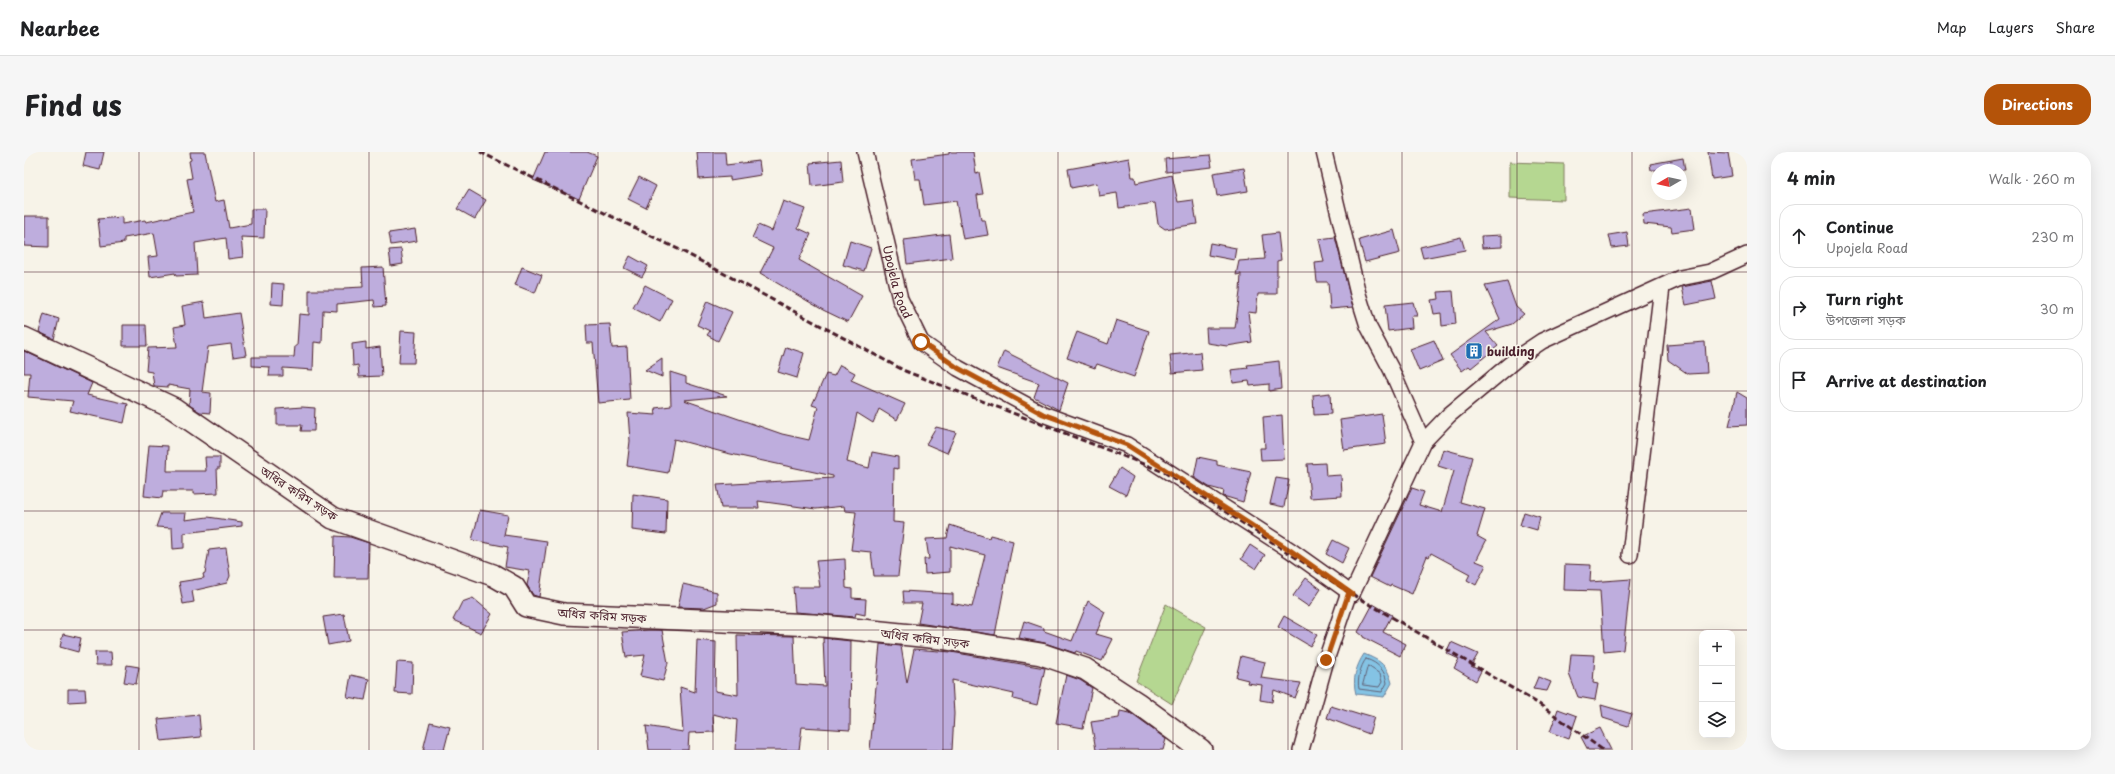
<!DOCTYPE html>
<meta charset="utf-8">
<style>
:root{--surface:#fff;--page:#f6f6f6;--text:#202124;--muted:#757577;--line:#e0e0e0;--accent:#b45309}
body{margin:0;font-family:"Playpen Sans","Noto Sans Bengali",sans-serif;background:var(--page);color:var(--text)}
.controls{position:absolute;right:12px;bottom:12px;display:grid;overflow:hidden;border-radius:8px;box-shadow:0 4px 16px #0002}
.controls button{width:36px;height:36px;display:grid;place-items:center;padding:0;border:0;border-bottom:1px solid var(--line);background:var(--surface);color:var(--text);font:20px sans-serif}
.compass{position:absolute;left:1627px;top:12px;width:36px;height:36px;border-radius:50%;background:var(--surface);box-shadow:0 4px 16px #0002;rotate:261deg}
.stop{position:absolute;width:12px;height:12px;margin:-9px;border:3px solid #b45309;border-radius:50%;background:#fff}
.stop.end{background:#b45309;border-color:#fff;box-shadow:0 1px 4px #0008}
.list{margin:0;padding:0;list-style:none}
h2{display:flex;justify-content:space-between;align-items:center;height:52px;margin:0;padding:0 16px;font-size:17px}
h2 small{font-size:13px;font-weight:400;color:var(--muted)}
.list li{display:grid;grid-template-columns:26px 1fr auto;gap:12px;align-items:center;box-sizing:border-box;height:64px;margin:0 8px 8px;padding:0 8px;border:1px solid var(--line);border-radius:16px}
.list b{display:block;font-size:15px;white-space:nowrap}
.list p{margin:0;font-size:13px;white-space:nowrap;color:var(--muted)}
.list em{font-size:13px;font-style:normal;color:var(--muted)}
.icon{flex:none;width:22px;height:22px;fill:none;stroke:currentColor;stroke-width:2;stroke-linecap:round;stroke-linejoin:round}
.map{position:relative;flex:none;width:1723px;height:598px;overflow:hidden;border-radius:16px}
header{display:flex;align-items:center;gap:24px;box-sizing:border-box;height:56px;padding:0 20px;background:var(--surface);border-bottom:1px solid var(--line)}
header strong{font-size:19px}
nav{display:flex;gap:22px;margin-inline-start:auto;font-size:14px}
.intro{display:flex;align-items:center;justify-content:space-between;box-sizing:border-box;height:96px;padding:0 24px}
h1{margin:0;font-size:28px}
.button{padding:10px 18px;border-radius:16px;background:var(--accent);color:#fff;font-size:14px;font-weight:700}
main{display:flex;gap:24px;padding:0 24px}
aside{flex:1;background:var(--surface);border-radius:16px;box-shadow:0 4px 16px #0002}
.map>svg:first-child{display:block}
.green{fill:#b5d791;stroke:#807b5e}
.water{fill:#84c3e4;stroke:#6d819a}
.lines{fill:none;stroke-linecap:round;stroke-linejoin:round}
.shore{stroke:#616175;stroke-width:1}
.building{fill:#beaddd;stroke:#4a1f2b}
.street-casing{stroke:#4a1f2b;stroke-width:18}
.secondary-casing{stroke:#4a1f2b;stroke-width:24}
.street{stroke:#f7f3e8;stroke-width:15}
.secondary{stroke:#f7f3e8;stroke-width:21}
.rail{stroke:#4a1f2b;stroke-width:3;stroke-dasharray:6 3;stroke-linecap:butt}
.route{stroke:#b45309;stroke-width:5}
.grid{fill:none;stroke:#4a1f2b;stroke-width:1;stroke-opacity:0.55}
.labels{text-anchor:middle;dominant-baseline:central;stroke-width:3.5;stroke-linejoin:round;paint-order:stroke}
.street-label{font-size:12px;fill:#4a1f2b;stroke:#f7f3e8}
.poi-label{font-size:12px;font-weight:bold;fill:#4a1f2b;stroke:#f7f3e8;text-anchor:start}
</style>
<header>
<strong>Nearbee</strong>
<nav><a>Map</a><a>Layers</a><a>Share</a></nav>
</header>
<div class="intro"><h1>Find us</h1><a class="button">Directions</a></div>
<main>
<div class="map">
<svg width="1723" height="598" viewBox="0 0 1723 598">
<rect width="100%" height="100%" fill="#f7f3e8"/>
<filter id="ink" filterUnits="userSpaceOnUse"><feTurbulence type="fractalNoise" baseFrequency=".025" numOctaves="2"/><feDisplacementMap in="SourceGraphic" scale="8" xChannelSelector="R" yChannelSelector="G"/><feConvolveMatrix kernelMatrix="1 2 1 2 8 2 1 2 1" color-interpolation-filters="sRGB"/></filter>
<g filter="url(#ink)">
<path class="green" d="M 1486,10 L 1540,12 L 1540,48 L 1486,46 Z
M 1142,452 L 1182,475 L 1148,552 L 1112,529 Z"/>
<path class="water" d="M 1340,502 C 1357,509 1363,513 1368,531 L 1360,545 L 1332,542 C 1328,528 1332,514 1340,502 Z"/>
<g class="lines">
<path class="shore" d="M 1342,507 C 1355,511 1361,519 1363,531 L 1358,540 L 1335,537 C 1333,529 1336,514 1342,507 Z
M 1344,514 L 1356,522 L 1358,530 L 1355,535 L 1339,533 Z"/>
</g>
<path class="building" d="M 62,0 L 80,0 L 76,18 L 59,14 Z
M 166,0 L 181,0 L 191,50 L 200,48 L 205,76 L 227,72 L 227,57 L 241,57 L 240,86 L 217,85 L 219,105 L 204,107 L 202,86 L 171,91 L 173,123 L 152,124 L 151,121 L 126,125 L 124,105 L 134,104 L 130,81 L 100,86 L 100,91 L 77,94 L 74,67 L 98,65 L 98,72 L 121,68 L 122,70 L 169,60 L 163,27 L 168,26 L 165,9 L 167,8 Z
M 521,0 L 563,0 L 573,4 L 555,47 L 509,28 Z
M 673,0 L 701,0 L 702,13 L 735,9 L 737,23 L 706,28 L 706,25 L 675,27 Z
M 925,0 L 949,0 L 952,21 L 955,20 L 959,42 L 953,43 L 957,68 L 961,68 L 964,83 L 939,87 L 932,49 L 900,53 L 896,27 L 891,27 L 888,7 L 925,2 Z
M 1684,0 L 1704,1 L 1708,24 L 1688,27 Z
M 1186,3 L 1188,15 L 1142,20 L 1141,7 Z
M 1105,6 L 1108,25 L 1111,25 L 1112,31 L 1148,23 L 1154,50 L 1169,48 L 1173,72 L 1141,77 L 1134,72 L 1131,51 L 1095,56 L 1093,41 L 1075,44 L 1073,31 L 1047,36 L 1044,17 Z
M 1659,6 L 1661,18 L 1627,18 L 1626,12 Z
M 817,8 L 819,30 L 788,34 L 786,11 Z
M 1220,16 L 1224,39 L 1193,44 L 1189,21 Z
M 615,25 L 632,34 L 622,56 L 604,47 Z
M 445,38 L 462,48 L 451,67 L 433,57 Z
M 759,49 L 781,57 L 774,76 L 787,82 L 775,108 L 838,144 L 824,170 L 799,158 L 736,121 L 749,96 L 728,86 L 734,73 L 748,79 Z
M 1668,56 L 1671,77 L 1648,80 L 1647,75 L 1620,72 L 1619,62 Z
M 0,64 L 25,64 L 25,95 L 0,94 Z
M 391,77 L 393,89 L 367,93 L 365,81 Z
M 1370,78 L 1376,101 L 1341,110 L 1335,88 Z
M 1603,80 L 1605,94 L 1588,96 L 1585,83 Z
M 1254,81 L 1257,108 L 1253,109 L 1253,142 L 1234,142 L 1232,161 L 1224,160 L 1228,190 L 1203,194 L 1183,191 L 1182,176 L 1211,176 L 1216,140 L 1217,122 L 1212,123 L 1215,109 L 1241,107 L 1238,83 Z
M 925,82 L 928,106 L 883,112 L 880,88 Z
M 1478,83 L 1478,95 L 1458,96 L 1457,84 Z
M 1311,85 L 1329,155 L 1306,157 L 1304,130 L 1293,130 L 1291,111 L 1300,110 L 1295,87 Z
M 1437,85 L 1441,98 L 1399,106 L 1396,95 Z
M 826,89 L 847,96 L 840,119 L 819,113 Z
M 1186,91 L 1212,96 L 1210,108 L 1184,103 Z
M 377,97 L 379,112 L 367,114 L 365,98 Z
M 606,104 L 624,114 L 618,125 L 600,116 Z
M 359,115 L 362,154 L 351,155 L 350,148 L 313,152 L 313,159 L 299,158 L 298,191 L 290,190 L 289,218 L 259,216 L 259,224 L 245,224 L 246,215 L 228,214 L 228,205 L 270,205 L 271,194 L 273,194 L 275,162 L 285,163 L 285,138 L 320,138 L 320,136 L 339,135 L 338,116 Z
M 498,115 L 518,123 L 511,141 L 491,133 Z
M 1688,129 L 1692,147 L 1662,153 L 1658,135 Z
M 1483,130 L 1492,155 L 1500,162 L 1488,172 L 1462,180 L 1474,194 L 1447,216 L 1445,214 L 1438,219 L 1426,203 L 1476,167 L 1461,134 Z
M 248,131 L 260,132 L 259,153 L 247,152 Z
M 621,133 L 648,147 L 636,170 L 609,156 Z
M 1429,139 L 1432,172 L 1418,174 L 1417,161 L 1410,162 L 1407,148 L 1415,147 L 1414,140 Z
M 683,149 L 708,160 L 694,189 L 683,183 L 686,179 L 673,173 Z
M 180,150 L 182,166 L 215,161 L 222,203 L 209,205 L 207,192 L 184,195 L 178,240 L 187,241 L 186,261 L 176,260 L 165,253 L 166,237 L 144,233 L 144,235 L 130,234 L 128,220 L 122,219 L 124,196 L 153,195 L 150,175 L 161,173 L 158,154 Z
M 1389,150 L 1393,164 L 1387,164 L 1388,176 L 1364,179 L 1361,153 Z
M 20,162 L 35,167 L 30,187 L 15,180 Z
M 1092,168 L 1125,179 L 1110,225 L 1073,212 L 1071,216 L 1043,206 L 1053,180 L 1084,192 Z
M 586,172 L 588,196 L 603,195 L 606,248 L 574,251 L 569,191 L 563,191 L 562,173 Z
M 99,173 L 122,173 L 123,194 L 99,194 Z
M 377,179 L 392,180 L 390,211 L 375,211 Z
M 1410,188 L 1419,209 L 1395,219 L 1386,197 Z
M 342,190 L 342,197 L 356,195 L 358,224 L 335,225 L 334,213 L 329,214 L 328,192 Z
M 1681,190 L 1683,221 L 1664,222 L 1644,208 L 1643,193 Z
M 762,195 L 780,201 L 773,226 L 754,220 Z
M 0,199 L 68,231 L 63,243 L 104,252 L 100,271 L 46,259 L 49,249 L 4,245 L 6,221 L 0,221 Z
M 980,199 L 1044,231 L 1035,258 L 1010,245 L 1015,231 L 973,216 Z
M 1176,200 L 1178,218 L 1148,221 L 1146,203 Z
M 638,206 L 638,225 L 621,218 Z
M 1255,209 L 1257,237 L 1245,239 L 1245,232 L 1226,234 L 1225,229 L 1209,231 L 1207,218 L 1224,216 L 1223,213 Z
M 816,213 L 831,221 L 827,228 L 881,252 L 873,268 L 855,257 L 849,271 L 833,261 L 823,310 L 845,316 L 848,300 L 874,305 L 874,317 L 870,316 L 869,370 L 880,371 L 874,424 L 850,424 L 847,400 L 827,398 L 832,360 L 821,359 L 820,354 L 792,357 L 734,349 L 735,356 L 697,356 L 693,333 L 809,326 L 809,324 L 702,301 L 650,287 L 644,321 L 603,314 L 606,289 L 604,261 L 632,263 L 631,256 L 647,254 L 646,220 L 662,225 L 662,231 L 703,244 L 660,248 L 758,282 L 785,288 L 794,255 L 788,253 L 802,222 L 810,224 Z
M 1713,240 L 1723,246 L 1723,273 L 1705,274 Z
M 1306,241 L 1307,262 L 1290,263 L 1289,243 Z
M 278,255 L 291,256 L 290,279 L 277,279 L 278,273 L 253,273 L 253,257 Z
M 1358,262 L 1362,292 L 1320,298 L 1316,268 Z
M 1258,263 L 1260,307 L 1237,308 L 1236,296 L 1241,296 L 1239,265 Z
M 912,275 L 932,280 L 923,301 L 902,292 Z
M 125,293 L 144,294 L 143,319 L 182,319 L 181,305 L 196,305 L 196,316 L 193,316 L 194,341 L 170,342 L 170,339 L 139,339 L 138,346 L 120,344 Z
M 1419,297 L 1448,305 L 1436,350 L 1461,357 L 1453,384 L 1462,389 L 1452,409 L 1462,413 L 1452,433 L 1443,428 L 1446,422 L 1407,401 L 1405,405 L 1403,404 L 1388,442 L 1367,433 L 1366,435 L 1346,425 L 1388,336 L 1400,340 L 1395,353 L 1418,360 L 1430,319 L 1414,314 Z
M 1174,305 L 1193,309 L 1193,313 L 1227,320 L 1219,350 L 1199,344 L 1200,339 L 1185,335 L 1170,325 Z
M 1301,311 L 1302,324 L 1317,323 L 1318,344 L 1286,346 L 1283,312 Z
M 1096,316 L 1109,325 L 1102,343 L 1085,334 Z
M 1252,326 L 1265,328 L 1260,355 L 1246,352 Z
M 609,342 L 643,347 L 642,382 L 608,378 Z
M 456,358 L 484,363 L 480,383 L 523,389 L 515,445 L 509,443 L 503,433 L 506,419 L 481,415 L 484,395 L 448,388 Z
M 1500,360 L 1516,365 L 1513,378 L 1496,373 Z
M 137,361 L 162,361 L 161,368 L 184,365 L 218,370 L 218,374 L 160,381 L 160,396 L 149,397 L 148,376 L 132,375 Z
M 926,373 L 965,386 L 966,383 L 989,389 L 971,483 L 894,471 L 898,451 L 880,451 L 879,439 L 929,442 L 929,451 L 926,451 L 948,455 L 961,403 L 926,394 L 926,420 L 901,422 L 900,407 L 905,407 L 902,387 L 923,386 Z
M 311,384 L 326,385 L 345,391 L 344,426 L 310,426 Z
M 1309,388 L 1325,396 L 1318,411 L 1302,402 Z
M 1226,393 L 1241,403 L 1232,417 L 1217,407 Z
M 202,396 L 206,424 L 203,431 L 168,439 L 170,450 L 159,452 L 155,430 L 180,426 L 179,422 L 181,421 L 185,398 Z
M 821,407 L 822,436 L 828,437 L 828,446 L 842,447 L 841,463 L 832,461 L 831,465 L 771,460 L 769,435 L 796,435 L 792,409 Z
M 1541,412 L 1567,413 L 1566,430 L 1607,427 L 1599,498 L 1580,500 L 1576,439 L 1540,438 Z
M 1282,426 L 1297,437 L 1285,455 L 1269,444 Z
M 659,432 L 693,440 L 693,451 L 680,456 L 654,455 Z
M 449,446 L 468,462 L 457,481 L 429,468 L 438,450 Z
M 1064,449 L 1081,460 L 1072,482 L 1089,487 L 1078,509 L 1052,499 L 1051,501 L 1021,491 L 995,486 L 1000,469 L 1020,476 L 1020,479 L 1048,489 Z
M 1349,452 L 1368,463 L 1359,480 L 1382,492 L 1376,504 L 1339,485 L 1339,484 L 1334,480 Z
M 320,462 L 325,489 L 304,493 L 299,465 Z
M 1260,464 L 1293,483 L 1286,494 L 1254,475 Z
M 624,478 L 638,478 L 644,511 L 639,529 L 616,524 L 621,503 L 602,505 L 598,480 Z
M 39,482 L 57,486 L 54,500 L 36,495 Z
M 713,483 L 770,484 L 772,532 L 801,534 L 799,486 L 827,489 L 826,578 L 778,575 L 775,598 L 711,598 L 713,568 L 689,562 L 690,580 L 665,581 L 664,598 L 625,598 L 622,574 L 659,580 L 656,535 L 671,540 L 673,488 L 692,490 L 691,539 L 714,543 Z
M 1427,490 L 1454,502 L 1447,514 L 1457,519 L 1452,529 L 1430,516 L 1435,507 L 1422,501 Z
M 856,492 L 877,494 L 883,531 L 890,497 L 927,500 L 1021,516 L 1013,553 L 989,547 L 990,542 L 928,528 L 930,562 L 928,598 L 846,598 Z
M 71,500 L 87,500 L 88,513 L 72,513 Z
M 1547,502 L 1571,503 L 1569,531 L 1574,532 L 1571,548 L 1554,545 L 1545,522 Z
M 1217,504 L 1241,510 L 1237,526 L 1277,531 L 1271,546 L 1250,538 L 1248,550 L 1236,548 L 1238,533 L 1223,531 L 1224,528 L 1212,525 Z
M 373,510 L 389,511 L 388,542 L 371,541 Z
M 103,513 L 115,515 L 112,532 L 100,530 Z
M 327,523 L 345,527 L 341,548 L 323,545 Z
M 1042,523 L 1056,528 L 1068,536 L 1059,576 L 1032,571 Z
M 1514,525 L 1527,530 L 1523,539 L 1509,537 Z
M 44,537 L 61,537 L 62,549 L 44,550 Z
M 1577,553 L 1608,562 L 1604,574 L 1579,566 Z
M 1307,554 L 1336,563 L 1336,561 L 1350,565 L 1345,582 L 1303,566 Z
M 1534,557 L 1553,564 L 1545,587 L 1526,580 Z
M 1096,559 L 1106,561 L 1142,587 L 1139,598 L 1072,598 L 1067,570 L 1095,566 Z
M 175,563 L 177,585 L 137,589 L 134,567 Z
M 406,570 L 426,575 L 420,598 L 399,598 Z
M 1576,576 L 1587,598 L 1564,598 L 1557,585 Z"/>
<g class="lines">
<defs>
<g id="street">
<path id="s1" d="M 841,0 L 876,147 L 897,190 L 934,216 L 1019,262 L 1103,293 L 1266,398 L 1328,442"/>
<path d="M 1300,0 L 1334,142 L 1344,174 L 1367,217 L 1399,290"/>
<path d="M 1606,403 L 1638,135"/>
<path d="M 1328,442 L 1399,290 L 1425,263 L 1497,203 L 1518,189 L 1656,126 L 1686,120 L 1723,103"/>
<path d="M 1277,598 L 1302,508 L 1325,440 L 1328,442"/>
</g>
<path id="secondary" d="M 0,186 L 149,256 L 309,366 L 469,423 L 490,435 L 502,454 L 540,462 L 789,473 L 916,486 L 1017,502 L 1061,517 L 1113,551 L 1177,598"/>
</defs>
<use href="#street" class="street-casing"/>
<use href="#secondary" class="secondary-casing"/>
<use href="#street" class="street"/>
<use href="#secondary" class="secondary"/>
<path class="rail" d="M 456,0 L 656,98 L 881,219 L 1140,320 L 1325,440 L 1515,552 L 1579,598"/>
</g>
</g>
<g class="lines" filter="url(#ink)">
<path class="route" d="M 897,190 L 934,216 L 1019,262 L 1103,293 L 1266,398 L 1328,442 L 1325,440 L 1302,508"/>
</g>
<path class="grid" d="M 115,0 L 115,598M 230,0 L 230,598M 345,0 L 345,598M 459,0 L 459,598M 574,0 L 574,598M 689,0 L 689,598M 804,0 L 804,598M 919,0 L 919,598M 1034,0 L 1034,598M 1149,0 L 1149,598M 1264,0 L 1264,598M 1378,0 L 1378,598M 1493,0 L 1493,598M 1608,0 L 1608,598M 0,120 L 1723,120M 0,239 L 1723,239M 0,359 L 1723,359M 0,478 L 1723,478"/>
<defs>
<symbol id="building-square" viewBox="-11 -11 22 22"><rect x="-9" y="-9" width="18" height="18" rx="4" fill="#1f6fb2" stroke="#f7f3e8"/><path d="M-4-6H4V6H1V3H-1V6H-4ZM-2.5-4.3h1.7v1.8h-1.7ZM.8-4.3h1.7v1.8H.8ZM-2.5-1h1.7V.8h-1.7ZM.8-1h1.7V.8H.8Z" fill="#fff"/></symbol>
</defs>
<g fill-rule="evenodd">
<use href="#building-square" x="1440" y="189" width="20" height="20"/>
</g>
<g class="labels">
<g class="street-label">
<text stroke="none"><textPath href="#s1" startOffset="134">Upojela Road</textPath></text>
<text transform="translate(275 341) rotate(33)">অধির করিম সড়ক</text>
<text transform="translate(578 463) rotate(4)">অধির করিম সড়ক</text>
<text transform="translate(901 486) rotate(7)">অধির করিম সড়ক</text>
</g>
<g class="poi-label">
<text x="1463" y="199">building</text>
</g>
</g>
</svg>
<div class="controls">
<button>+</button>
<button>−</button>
<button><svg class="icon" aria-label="layers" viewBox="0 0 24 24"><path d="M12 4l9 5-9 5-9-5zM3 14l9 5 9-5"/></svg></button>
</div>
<svg class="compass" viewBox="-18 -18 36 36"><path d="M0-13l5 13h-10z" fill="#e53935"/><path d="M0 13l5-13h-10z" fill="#757577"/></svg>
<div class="stop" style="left:897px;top:190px"></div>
<div class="stop end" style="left:1302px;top:508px"></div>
</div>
<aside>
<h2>4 min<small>Walk · 260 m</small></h2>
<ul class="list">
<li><svg class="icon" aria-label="ahead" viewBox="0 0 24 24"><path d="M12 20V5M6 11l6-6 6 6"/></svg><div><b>Continue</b><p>Upojela Road</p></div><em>230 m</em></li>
<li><svg class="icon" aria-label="right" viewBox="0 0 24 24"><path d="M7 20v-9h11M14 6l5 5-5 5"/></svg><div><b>Turn right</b><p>উপজেলা সড়ক</p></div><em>30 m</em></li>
<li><svg class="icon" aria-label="arrive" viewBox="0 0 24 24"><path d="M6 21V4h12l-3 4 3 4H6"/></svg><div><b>Arrive at destination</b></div></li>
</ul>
</aside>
</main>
